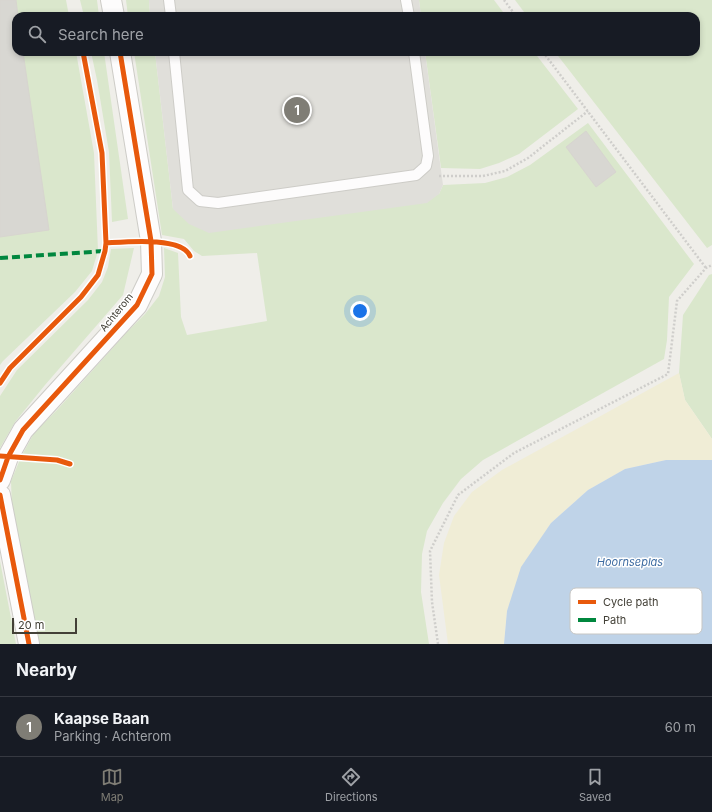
<!DOCTYPE html>
<meta charset="utf-8">
<style>
:root{--surface:#171b24;--page:#20242c;--text:#f1f3f6;--muted:#9ea1a6;--line:#363941;--accent:#7f7d75}
body{margin:0;font-family:Inter,sans-serif;background:var(--page);color:var(--text)}
.scale{position:absolute;left:12px;bottom:10px;width:65px;box-sizing:border-box;padding-left:4px;border:2px solid #434037;border-top:0;font-size:11px;line-height:14px;white-space:nowrap;color:#434037;-webkit-text-stroke:3px #fff;paint-order:stroke}
.you{position:absolute;left:360px;top:311px;width:14px;height:14px;margin:-10px;border:3px solid #fff;border-radius:50%;background:#1a73e8;box-shadow:0 0 0 6px #1a73e833}
.badge{display:grid;place-items:center;width:26px;height:26px;border-radius:50%;background:var(--accent);color:#fff;font-size:13px;font-weight:700}
.pin{position:absolute;translate:-50% -50%;border:2px solid #fff;box-shadow:0 1px 4px #0006}
.list{margin:0;padding:0;list-style:none}
h2{display:flex;justify-content:space-between;align-items:center;height:52px;margin:0;padding:0 16px;font-size:17px}
h2 small{font-size:13px;font-weight:400;color:var(--muted)}
.list li{display:grid;grid-template-columns:26px 1fr auto;gap:12px;align-items:center;box-sizing:border-box;height:60px;padding:0 16px;border-top:1px solid var(--line)}
.list b{display:block;font-size:15px;white-space:nowrap}
.list p{margin:0;font-size:13px;white-space:nowrap;color:var(--muted)}
.list em{font-size:13px;font-style:normal;color:var(--muted)}
.icon{flex:none;width:22px;height:22px;fill:none;stroke:currentColor;stroke-width:2;stroke-linecap:round;stroke-linejoin:round}
.map{position:relative;flex:none;width:712px;height:644px;overflow:hidden}
.search{position:absolute;background:var(--surface);box-shadow:0 2px 6px #0003;left:12px;right:12px;top:12px;height:44px;display:flex;align-items:center;gap:10px;box-sizing:border-box;padding:0 14px;border-radius:12px;color:var(--muted);font-size:15px}
.sheet{height:112px;background:var(--surface)}
nav{display:flex;justify-content:space-around;align-items:center;box-sizing:border-box;height:56px;border-top:1px solid var(--line);background:var(--surface);font-size:11px;color:var(--muted)}
nav a{display:grid;justify-items:center;gap:2px}
nav .on{color:var(--accent)}
.map>svg:first-child{display:block}
.green{fill:#dae7cc}
.sand{fill:#f0edd6}
.parking{fill:#e0dfda}
.water{fill:#bfd3e8}
.building{fill:#d8d7d2;stroke:#d7d5cf}
.lines{fill:none;stroke-linecap:round;stroke-linejoin:round}
.lane-casing{stroke:#cdccc7;stroke-width:12}
.street-casing{stroke:#cdccc7;stroke-width:22}
.path{stroke:#cfcecb;stroke-width:2.5;stroke-dasharray:2 2;stroke-linecap:butt}
.lane{stroke:#fdfcfc;stroke-width:10}
.street{stroke:#fdfcfc;stroke-width:20}
.quiet{stroke:#00873e;stroke-width:4;stroke-dasharray:8 4;stroke-linecap:butt}
.cycleway-casing{stroke:#fff;stroke-width:8}
.cycleway{stroke:#e8590c;stroke-width:5}
.labels{text-anchor:middle;dominant-baseline:central;stroke-width:3;stroke-linejoin:round;paint-order:stroke}
.street-label{font-size:10px;fill:#434037;stroke:#fff}
.water-label{font-size:11px;font-style:italic;fill:#3e6ca2;stroke:#fff}
.key{fill:#fff;stroke:#c7c6c3;stroke-width:1}
.key-label{font-size:11px;fill:#434037}
</style>
<div class="map">
<svg width="712" height="644" viewBox="0 0 712 644">
<rect width="100%" height="100%" fill="#efeee9"/>
<path class="green" d="M 10,0 L 66,0 L 69,16 L 16,16 L 16,52 L 76,52 L 94,153 L 98,251 L 92,271 L 75,292 L 3,361 L 0,365 L 0,231 Z
M 80,0 L 97,0 L 99,16 L 84,16 Z
M 126,0 L 149,0 L 150,16 L 128,16 Z
M 419,0 L 494,0 L 506,16 L 421,16 Z
M 515,0 L 712,0 L 712,245 L 707,248 L 555,52 L 696,52 L 696,16 L 527,16 Z
M 91,52 L 104,52 L 128,219 L 112,222 L 109,152 L 97,80 Z
M 134,52 L 155,52 L 173,209 L 439,194 L 443,185 L 485,183 L 507,177 L 530,165 L 588,123 L 694,264 L 669,297 L 667,340 L 664,359 L 483,460 L 461,479 L 443,503 L 427,531 L 422,554 L 421,592 L 429,644 L 39,644 L 12,509 L 11,481 L 21,457 L 34,433 L 57,410 L 128,331 L 145,314 L 159,296 L 165,277 L 164,248 L 178,253 L 181,317 L 187,335 L 267,321 L 257,253 L 202,256 L 194,251 L 184,239 L 162,235 Z
M 425,52 L 534,52 L 578,109 L 519,154 L 499,163 L 480,169 L 441,168 Z
M 134,248 L 123,295 L 45,385 L 15,422 L 0,448 L 0,396 L 17,370 L 88,300 L 102,282 L 108,267 L 111,249 Z
M 712,274 L 712,439 L 685,400 L 679,373 L 683,315 L 709,275 Z
M 0,561 L 16,644 L 0,644 Z"/>
<path class="sand" d="M 679,373 L 685,400 L 712,439 L 712,460 L 666,460 L 625,469 L 588,490 L 551,523 L 507,611 L 504,644 L 448,644 L 439,575 L 444,543 L 454,516 L 472,492 L 502,470 Z"/>
<path class="parking" d="M 149,0 L 419,0 L 421,16 L 150,16 Z
M 155,52 L 425,52 L 443,185 L 439,194 L 427,203 L 209,233 L 189,224 L 173,209 Z"/>
<path class="water" d="M 666,460 L 712,460 L 712,644 L 504,644 L 507,611 L 521,567 L 551,523 L 588,490 L 625,469 Z"/>
<path class="building" d="M 0,0 L 16,0 L 18,16 L 16,16 L 16,52 L 23,52 L 49,230 L 0,237 Z
M 586,131 L 616,172 L 596,187 L 566,147 Z"/>
<g class="lines">
<defs>
<path id="lane" d="M 169,0 L 171,16
M 406,0 L 409,16
M 174,52 L 188,190 L 200,201 L 218,203 L 416,175 L 426,166 L 428,156 L 414,52"/>
<path id="street" d="M 111,0 L 114,16
M 0,480 L 8,457 L 23,430 L 137,305 L 152,274 L 151,241 L 120,52
M 0,495 L 29,644"/>
</defs>
<use href="#lane" class="lane-casing"/>
<use href="#street" class="street-casing"/>
<path class="path" d="M 504,0 L 516,16
M 543,52 L 706,268
M 439,176 L 483,176 L 505,171 L 528,158 L 588,111
M 438,644 L 432,602 L 430,551 L 458,495 L 514,453 L 668,374 L 677,301 L 706,268 L 712,265"/>
<use href="#lane" class="lane"/>
<use href="#street" class="street"/>
<path class="quiet" d="M 0,258 L 105,251"/>
<defs>
<path id="cycleway" d="M 106,243 C 124,242 182,236 190,256
M 0,383 L 10,368 L 81,297 L 98,275 L 105,251 L 106,243 L 102,153 L 83,52
M 0,456 L 57,460 L 70,464
M 0,480 L 8,457 L 23,430 L 137,305 L 152,274 L 151,241 L 120,52
M 0,495 L 29,644"/>
</defs>
<use href="#cycleway" class="cycleway-casing"/>
<use href="#cycleway" class="cycleway"/>
</g>
<g class="labels">
<g class="street-label">
<text transform="translate(116 312) rotate(-51)">Achterom</text>
</g>
<g class="water-label">
<text x="630" y="562">Hoornseplas</text>
</g>
</g>
<rect x="570" y="588" width="132" height="46" rx="6" class="key"/>
<rect x="578" y="600" width="18" height="4" fill="#e8590c"/>
<rect x="578" y="618" width="18" height="4" fill="#00873e"/>
<g class="key-label">
<text x="603" y="606">Cycle path</text>
<text x="603" y="624">Path</text>
</g>
</svg>
<div class="scale">20 m</div>
<div class="you"></div>
<div class="pin badge" style="left:297px;top:110px">1</div>
<div class="search"><svg class="icon" aria-label="search" viewBox="0 0 24 24"><circle cx="10" cy="10" r="6"/><path d="M15 15l6 6"/></svg>Search here</div>
</div>
<section class="sheet">
<h2>Nearby<small></small></h2>
<ul class="list">
<li><span class="badge">1</span><div><b>Kaapse Baan</b><p>Parking · Achterom</p></div><em>60 m</em></li>
</ul>
</section>
<nav>
<a class="on"><svg class="icon" aria-label="map" viewBox="0 0 24 24"><path d="M3 6l6-2 6 2 6-2v14l-6 2-6-2-6 2zM9 4v14M15 6v14"/></svg>Map</a>
<a><svg class="icon" aria-label="directions" viewBox="0 0 24 24"><path d="M12 3l9 9-9 9-9-9zM9 14v-3h6M13 9l2 2-2 2"/></svg>Directions</a>
<a><svg class="icon" aria-label="saved" viewBox="0 0 24 24"><path d="M7 4h10v16l-5-4-5 4z"/></svg>Saved</a>
</nav>
